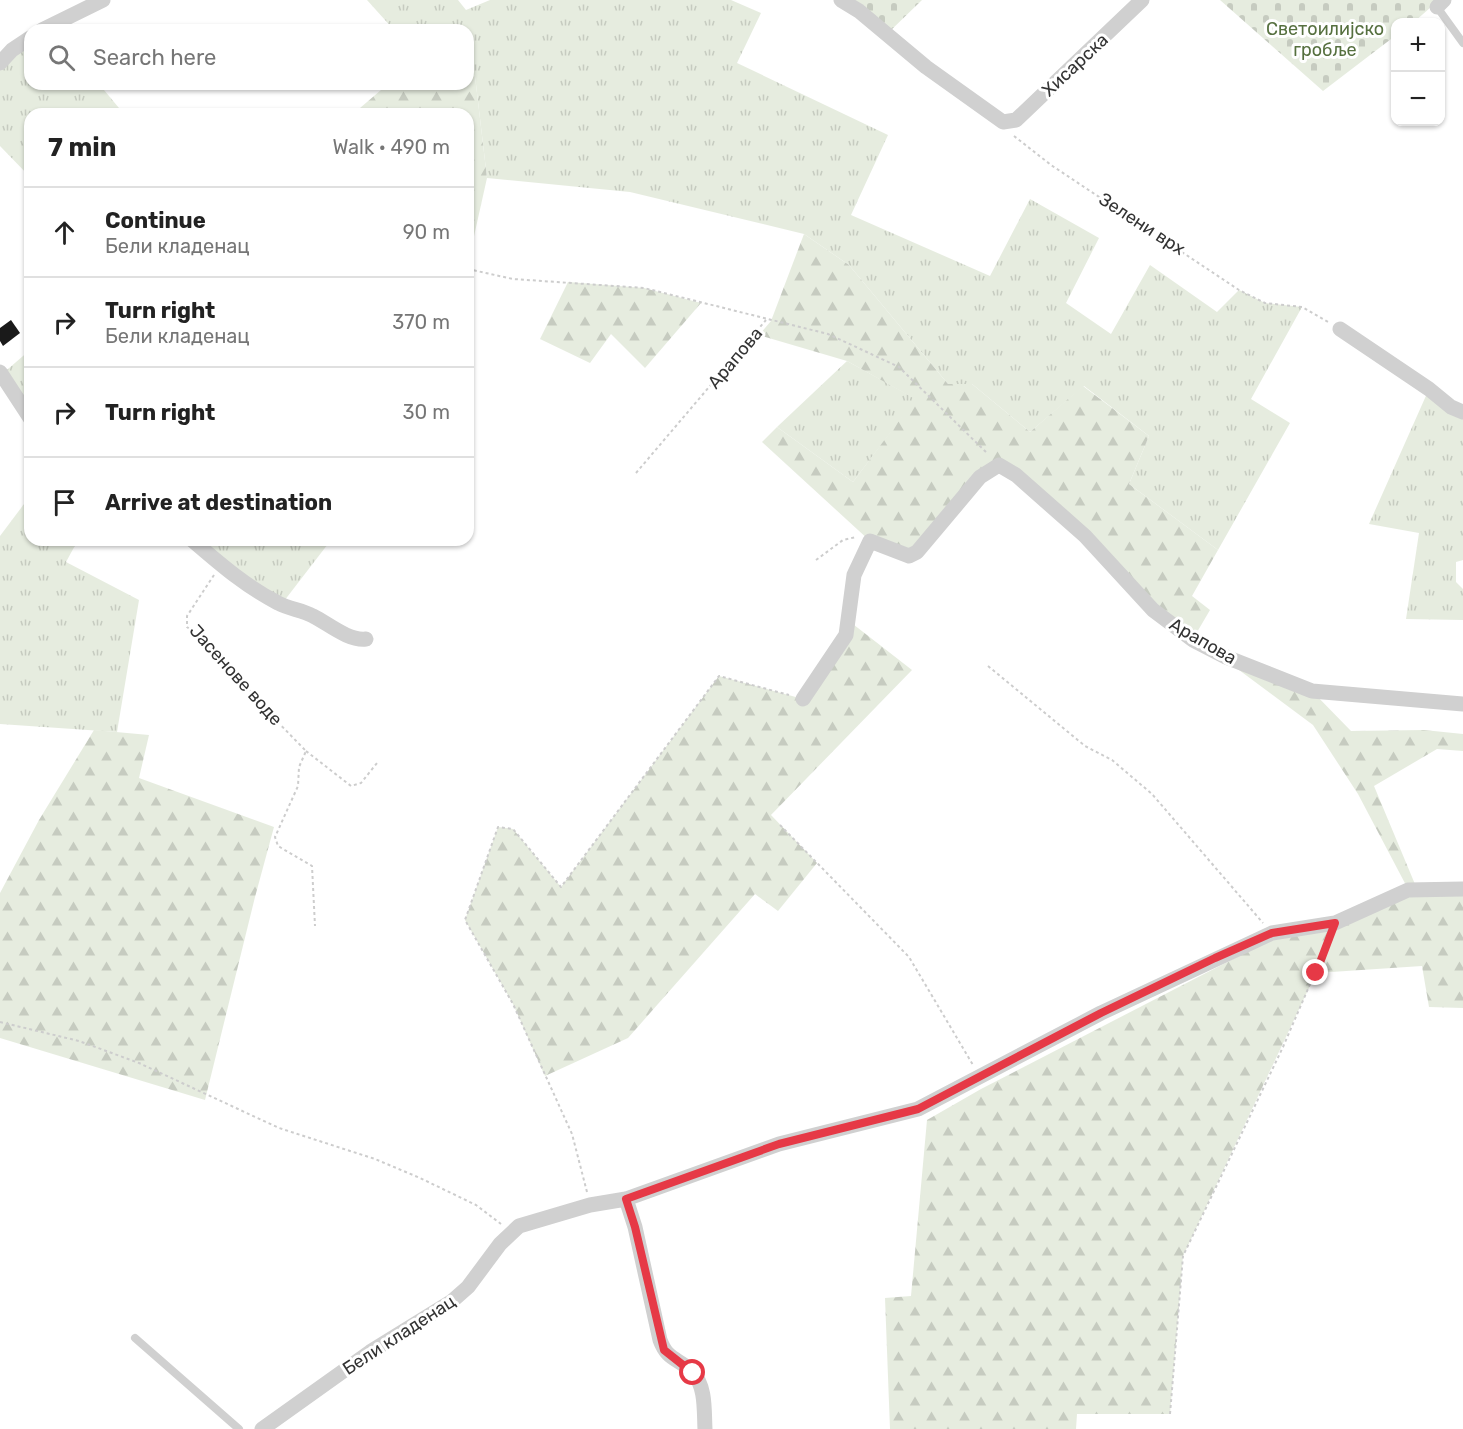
<!DOCTYPE html>
<meta charset="utf-8">
<style>
:root{--surface:#fff;--page:#f2f2f2;--text:#222;--muted:#767676;--line:#e0e0e0}
body{margin:0;font-family:Rubik,sans-serif;background:var(--page);color:var(--text)}
.controls{position:absolute;right:18px;top:18px;display:grid;overflow:hidden;border-radius:12px;box-shadow:0 2px 4px #0004}
.controls button{width:54px;height:54px;display:grid;place-items:center;padding:0;border:0;border-bottom:2px solid var(--line);background:var(--surface);color:var(--text);font:30px sans-serif}
.stop{position:absolute;width:18px;height:18px;margin:-14px;border:4px solid #e63946;border-radius:50%;background:#fff}
.stop.end{background:#e63946;border-color:#fff;box-shadow:0 2px 6px #0008}
.list{margin:0;padding:0;list-style:none}
h2{display:flex;justify-content:space-between;align-items:center;height:78px;margin:0;padding:0 24px;font-size:26px}
h2 small{font-size:20px;font-weight:400;color:var(--muted)}
.list li{display:grid;grid-template-columns:39px 1fr auto;gap:18px;align-items:center;box-sizing:border-box;height:90px;padding:0 24px;border-top:2px solid var(--line)}
.list b{display:block;font-size:22px;white-space:nowrap}
.list p{margin:0;font-size:20px;white-space:nowrap;color:var(--muted)}
.list em{font-size:20px;font-style:normal;color:var(--muted)}
.icon{flex:none;width:33px;height:33px;fill:none;stroke:currentColor;stroke-width:2;stroke-linecap:round;stroke-linejoin:round}
.map{position:relative;flex:none;width:1463px;height:1429px;overflow:hidden}
.search{position:absolute;background:var(--surface);box-shadow:0 2px 4px #0004;left:24px;top:24px;width:450px;height:66px;display:flex;align-items:center;gap:15px;box-sizing:border-box;padding:0 21px;border-radius:18px;color:var(--muted);font-size:22px}
.panel{position:absolute;background:var(--surface);box-shadow:0 2px 4px #0004;left:24px;top:108px;width:450px;height:438px;border-radius:18px}
.map>svg:first-child{display:block}
.grass{fill:url(#grass-tufts)}
.forest{fill:url(#forest-firs)}
.cemetery{fill:url(#cemetery-stones)}
.building{fill:#1a1a1a}
.lines{fill:none;stroke-linecap:round;stroke-linejoin:round}
.path{stroke:#cdcdcd;stroke-width:2;stroke-dasharray:3 3;stroke-linecap:butt}
.lane{stroke:#d0d0d0;stroke-width:8}
.street{stroke:#d0d0d0;stroke-width:15}
.route{stroke:#e63946;stroke-width:8}
.labels{text-anchor:middle;dominant-baseline:central;stroke-width:6;stroke-linejoin:round;paint-order:stroke}
.park-label{font-size:18px;fill:#56703f;stroke:#fff}
.street-label{font-size:18px;fill:#333;stroke:#fff}
</style>
<div class="map">
<svg width="1463" height="1429" viewBox="0 0 1463 1429">
<defs>
<pattern id="grass-tufts" width="24" height="20" patternUnits="userSpaceOnUse" patternTransform="scale(1.5)"><rect width="24" height="20" fill="#e6ecdf"/><path d="M3 7l-1-3M5 7V3M7 7l1-3M15 17l-1-3M17 17v-4M19 17l1-3" fill="none" stroke="#c6cbc0"/></pattern>
<pattern id="forest-firs" width="22" height="20" patternUnits="userSpaceOnUse" patternTransform="scale(1.5)"><rect width="22" height="20" fill="#e6ecdf"/><path d="M5 1l3.5 6h-7zM16 11l3.5 6h-7z" fill="#c6cbc0"/></pattern>
<pattern id="cemetery-stones" width="16" height="16" patternUnits="userSpaceOnUse" patternTransform="scale(1.5)"><rect width="16" height="16" fill="#e6ecdf"/><path d="M2 7V4a2 2 0 0 1 4 0v3zM10 15v-3a2 2 0 0 1 4 0v3z" fill="#c6cbc0"/></pattern>
</defs>
<rect width="100%" height="100%" fill="#fff"/>
<path class="grass" d="M 367,0 L 458,0 L 466,10 L 490,0 L 731,0 L 761,13 L 737,63 L 888,135 L 851,215 L 990,276 L 1030,199 L 1099,238 L 1066,303 L 1111,334 L 1150,265 L 1217,312 L 1239,290 L 1265,303 L 1302,307 L 1251,399 L 1290,423 L 1218,550 L 1129,484 L 1149,436 L 1084,386 L 1030,432 L 972,384 L 948,384 L 849,265 L 804,234 L 630,192 L 487,178 L 475,76 L 468,74 L 468,30 L 394,30 Z
M 30,38 L 30,84 L 99,84 L 124,114 L 30,114 L 30,177 L 0,146 L 0,63 Z
M 30,350 L 30,418 L 1,375 Z
M 847,361 L 916,399 L 853,482 L 777,427 Z
M 1429,389 L 1463,412 L 1463,560 L 1456,562 L 1456,582 L 1463,589 L 1463,620 L 1406,619 L 1419,533 L 1369,524 Z
M 30,496 L 30,540 L 78,540 L 66,562 L 139,600 L 117,732 L 0,724 L 0,536 Z
M 192,540 L 331,540 L 281,605 Z"/>
<path class="forest" d="M 468,74 L 475,76 L 487,178 L 468,263 L 468,114 L 353,114 L 388,84 L 468,84 Z
M 804,234 L 849,265 L 948,384 L 972,384 L 1030,432 L 1083,386 L 1149,436 L 1129,484 L 1218,550 L 1192,596 L 1210,610 L 1193,639 L 1312,691 L 1351,731 L 1424,730 L 1463,734 L 1463,751 L 1437,749 L 1374,786 L 1417,889 L 1463,889 L 1463,1008 L 1429,1007 L 1422,966 L 1316,973 L 1183,1256 L 1170,1414 L 1077,1414 L 1076,1429 L 890,1429 L 885,1298 L 911,1296 L 927,1120 L 981,1089 L 1270,940 L 1408,889 L 1358,794 L 1313,725 L 1239,670 L 1193,640 L 999,465 L 917,552 L 870,541 L 762,442 L 777,427 L 853,482 L 915,399 L 847,361 L 759,335 L 771,321 Z
M 568,282 L 644,288 L 701,303 L 645,368 L 611,334 L 590,363 L 540,339 Z
M 849,621 L 912,670 L 771,815 L 817,863 L 778,911 L 755,894 L 628,1038 L 545,1076 L 513,1004 L 465,920 L 498,827 L 513,829 L 561,887 L 719,676 L 803,699 Z
M 94,730 L 149,735 L 139,778 L 274,827 L 255,897 L 205,1100 L 0,1038 L 0,893 L 39,820 Z"/>
<path class="cemetery" d="M 841,0 L 922,0 L 887,34 Z
M 1220,0 L 1439,0 L 1414,22 L 1396,22 L 1395,36 L 1323,91 Z"/>
<path class="building" d="M 11,320 L 20,333 L 3,346 L 0,341 L 0,328 Z"/>
<g class="lines">
<path class="path" d="M 1014,136 L 1051,165 L 1239,290 L 1265,303 L 1302,307 L 1328,322
M 468,269 L 513,279 L 644,288 L 828,334 L 899,367 L 988,454
M 636,473 L 766,320
M 816,560 L 843,540 L 856,537
M 214,575 L 187,616 L 187,627 L 219,652 L 266,710 L 306,751 L 299,767 L 298,786 L 275,837 L 278,846 L 312,866 L 315,926
M 988,666 L 1085,746 L 1112,760 L 1152,794 L 1263,923
M 306,751 L 351,786 L 361,783 L 377,763
M 780,825 L 909,957 L 973,1065
M 0,1022 L 79,1041 L 139,1063 L 279,1128 L 375,1159 L 420,1178 L 476,1205 L 501,1224
M 587,1192 L 572,1134 L 513,1004 L 465,920 L 498,827 L 513,829 L 561,887 L 719,676 L 789,695
M 1170,1414 L 1183,1256 L 1283,1047 L 1329,940"/>
<path class="lane" d="M 1437,7 L 1463,43
M 135,1338 L 239,1429"/>
<path class="street" d="M 841,0 L 859,11 L 926,67 L 1003,122 L 1016,120 L 1142,0
M 1437,7 L 1444,0
M 42,30 L 103,0
M 0,63 L 12,50 L 30,38
M 1340,329 L 1429,389 L 1451,407 L 1463,412
M 0,372 L 30,418
M 192,540 C 220,564 245,586 278,603 C 289,609 302,610 313,616 C 329,624 348,641 366,639
M 803,699 L 846,635 L 854,575 L 870,541 L 909,556 L 917,552 L 980,477 L 999,465 L 1016,475 L 1085,536 L 1153,610 L 1193,640 L 1226,657 L 1312,691 L 1463,704
M 626,1199 L 635,1227 L 660,1340 C 668,1362 680,1358 693,1373 C 706,1386 704,1412 705,1429
M 262,1429 L 370,1352 L 451,1302 L 468,1287 L 500,1244 L 519,1226 L 590,1205 L 626,1199 L 779,1144 L 918,1109 L 1101,1013 L 1272,933 L 1335,923 L 1408,890 L 1463,889"/>
</g>
<g class="lines">
<path class="route" d="M 693,1373 L 664,1350 L 635,1227 L 626,1199 L 779,1144 L 918,1109 L 1101,1013 L 1215,958 L 1272,933 L 1335,923 L 1316,973"/>
</g>
<g class="labels">
<g class="park-label">
<text x="1325" y="29">Светоилијско<tspan x="1325" dy="21">гробље</tspan></text>
</g>
<g class="street-label">
<text transform="translate(1075 65) rotate(-43)">Хисарска</text>
<text transform="translate(1142 224) rotate(33)">Зелени врх</text>
<text transform="translate(735 358) rotate(-50)">Арапова</text>
<text transform="translate(1203 641) rotate(30)">Арапова</text>
<text transform="translate(236 675) rotate(48)">Јасенове воде</text>
<text transform="translate(399 1335) rotate(-33)">Бели кладенац</text>
</g>
</g>
</svg>
<div class="controls">
<button>+</button>
<button>−</button>
</div>
<div class="stop" style="left:693px;top:1373px"></div>
<div class="stop end" style="left:1316px;top:973px"></div>
<div class="search"><svg class="icon" aria-label="search" viewBox="0 0 24 24"><circle cx="10" cy="10" r="6"/><path d="M15 15l6 6"/></svg>Search here</div>
<section class="panel">
<h2>7 min<small>Walk · 490 m</small></h2>
<ul class="list">
<li><svg class="icon" aria-label="ahead" viewBox="0 0 24 24"><path d="M12 20V5M6 11l6-6 6 6"/></svg><div><b>Continue</b><p>Бели кладенац</p></div><em>90 m</em></li>
<li><svg class="icon" aria-label="right" viewBox="0 0 24 24"><path d="M7 20v-9h11M14 6l5 5-5 5"/></svg><div><b>Turn right</b><p>Бели кладенац</p></div><em>370 m</em></li>
<li><svg class="icon" aria-label="right" viewBox="0 0 24 24"><path d="M7 20v-9h11M14 6l5 5-5 5"/></svg><div><b>Turn right</b></div><em>30 m</em></li>
<li><svg class="icon" aria-label="arrive" viewBox="0 0 24 24"><path d="M6 21V4h12l-3 4 3 4H6"/></svg><div><b>Arrive at destination</b></div></li>
</ul>
</section>
</div>
